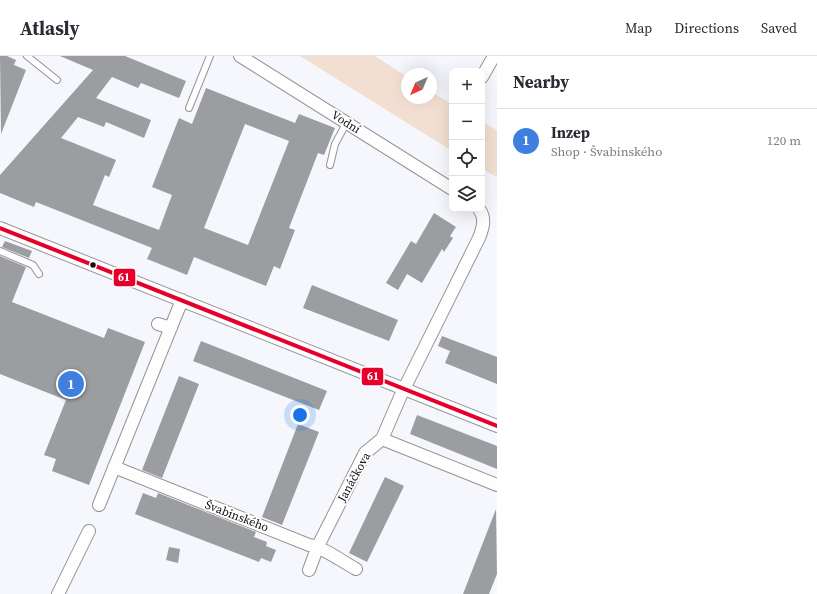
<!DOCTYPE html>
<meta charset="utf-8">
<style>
:root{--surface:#fff;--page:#f7f7f7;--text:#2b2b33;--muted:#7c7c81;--line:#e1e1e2;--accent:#606163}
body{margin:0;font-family:"Source Serif 4",serif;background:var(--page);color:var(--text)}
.controls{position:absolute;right:12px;top:12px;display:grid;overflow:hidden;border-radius:8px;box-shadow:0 4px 16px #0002}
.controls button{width:36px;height:36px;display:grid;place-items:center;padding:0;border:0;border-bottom:1px solid var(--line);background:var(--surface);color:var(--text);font:20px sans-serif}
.compass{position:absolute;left:401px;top:12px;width:36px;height:36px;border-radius:50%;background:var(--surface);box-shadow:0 4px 16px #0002;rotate:224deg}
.you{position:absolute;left:300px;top:359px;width:14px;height:14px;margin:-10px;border:3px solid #fff;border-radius:50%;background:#1a73e8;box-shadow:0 0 0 6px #1a73e833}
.badge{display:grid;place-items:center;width:26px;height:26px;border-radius:50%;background:var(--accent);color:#fff;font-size:13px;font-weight:700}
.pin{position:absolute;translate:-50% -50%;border:2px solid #fff;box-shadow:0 1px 4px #0006}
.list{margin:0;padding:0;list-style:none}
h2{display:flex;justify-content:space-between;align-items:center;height:52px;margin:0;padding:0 16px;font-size:17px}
h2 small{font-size:13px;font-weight:400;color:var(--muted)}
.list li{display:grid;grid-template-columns:26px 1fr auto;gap:12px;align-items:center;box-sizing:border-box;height:64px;padding:0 16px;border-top:1px solid var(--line)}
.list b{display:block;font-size:15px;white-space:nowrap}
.list p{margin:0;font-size:13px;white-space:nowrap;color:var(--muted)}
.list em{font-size:13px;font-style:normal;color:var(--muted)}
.icon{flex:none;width:22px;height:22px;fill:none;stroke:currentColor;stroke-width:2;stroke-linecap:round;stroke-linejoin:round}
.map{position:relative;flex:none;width:497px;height:538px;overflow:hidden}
header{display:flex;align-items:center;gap:24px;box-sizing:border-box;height:56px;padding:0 20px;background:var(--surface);border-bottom:1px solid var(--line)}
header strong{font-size:19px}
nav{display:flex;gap:22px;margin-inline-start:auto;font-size:14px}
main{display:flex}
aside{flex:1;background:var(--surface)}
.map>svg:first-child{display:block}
.water{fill:#f2dfd1}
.building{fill:#9b9da0;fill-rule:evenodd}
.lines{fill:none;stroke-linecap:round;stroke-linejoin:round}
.lane-casing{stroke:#949496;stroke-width:8}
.street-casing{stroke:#949496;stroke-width:14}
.lane{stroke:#fefeff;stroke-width:6}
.street{stroke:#fefeff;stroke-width:12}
.bus-1-casing{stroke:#fff;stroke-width:7}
.bus-1{stroke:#e4002b;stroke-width:4}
.bus-dot{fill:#101010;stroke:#fff;stroke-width:1.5}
.labels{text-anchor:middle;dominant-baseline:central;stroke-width:4;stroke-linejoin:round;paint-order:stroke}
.street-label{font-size:12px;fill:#101010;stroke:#fff}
.line-badge{stroke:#fff;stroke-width:1.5}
.badge-label{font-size:11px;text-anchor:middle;font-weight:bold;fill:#fff}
</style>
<header>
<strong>Atlasly</strong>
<nav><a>Map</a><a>Directions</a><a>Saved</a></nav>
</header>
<main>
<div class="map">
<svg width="497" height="538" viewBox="0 0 497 538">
<rect width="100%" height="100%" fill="#f6f7fc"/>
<path class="water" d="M 300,0 L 375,0 L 407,21 L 407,42 L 431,42 L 431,36 L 452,48 L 452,95 Z
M 482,66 L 497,74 L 497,121 L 482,113 Z"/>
<path class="building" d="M 0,0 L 7,0 L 16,4 L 14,9 L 26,14 L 1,78 Z
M 60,0 L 125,0 L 186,25 L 179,42 L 141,27 L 138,32 L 112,21 L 96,42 L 151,64 L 144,82 L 106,66 L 104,71 L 78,61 L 61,82 L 116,104 L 109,121 L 105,119 L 93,149 L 159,174 L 172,139 L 152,131 L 179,62 L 192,68 L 206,32 L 295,67 L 299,58 L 335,72 L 324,99 L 318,97 L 289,172 L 295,174 L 280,213 L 274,210 L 266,230 L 194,201 L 187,219 L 147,203 L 152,192 L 36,146 L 34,151 L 0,137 L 0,119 L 93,14 ZM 245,68 L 289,85 L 248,189 L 204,172 Z
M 434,157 L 456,171 L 450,180 L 453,182 L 444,196 L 442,193 L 422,227 L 407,218 L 398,234 L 386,227 L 411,185 L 416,188 Z
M 5,185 L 32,195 L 29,202 L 2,191 Z
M 0,200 L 26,211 L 12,246 L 104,282 L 108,272 L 145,286 L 89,429 L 52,415 L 56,403 L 44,399 L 66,344 L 0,318 Z
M 312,229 L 398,264 L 389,285 L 303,252 Z
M 442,280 L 497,301 L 497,328 L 445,307 L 450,295 L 438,290 Z
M 201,285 L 327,335 L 319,354 L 193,305 Z
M 179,320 L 199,328 L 162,422 L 142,414 Z
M 417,359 L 497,390 L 497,413 L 410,378 Z
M 298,368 L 319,376 L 282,469 L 262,461 Z
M 385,421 L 404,430 L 367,506 L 349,497 Z
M 143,437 L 156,442 L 158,437 L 256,476 L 254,481 L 267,486 L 266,490 L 276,494 L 271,506 L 261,502 L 259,506 L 135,458 Z
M 496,453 L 497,518 L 489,538 L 463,538 Z
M 169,491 L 180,493 L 178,507 L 166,504 Z"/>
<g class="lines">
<defs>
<path id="lane" d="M 27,0 L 57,24
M 189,52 L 210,0
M 330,109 L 335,88 L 347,66
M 0,195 L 33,209 L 39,218"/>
<path id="street" d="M 240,0 L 452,133
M 482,21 L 494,0
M 0,172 L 497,370
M 158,268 L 171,272
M 382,383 L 497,429
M 114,411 L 309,489 C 323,491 343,506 356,513
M 99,449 L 182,244
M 309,514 L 318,490 L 365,397 L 382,383 L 401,339 L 479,182 C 483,172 486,162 479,153
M 58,538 L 89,475"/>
</defs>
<use href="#lane" class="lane-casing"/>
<use href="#street" class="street-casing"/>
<use href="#lane" class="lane"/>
<use href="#street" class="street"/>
<defs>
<path id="bus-1" d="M 0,172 L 497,370"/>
</defs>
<use href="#bus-1" class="bus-1-casing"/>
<use href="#bus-1" class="bus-1"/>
</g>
<circle class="bus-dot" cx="93" cy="209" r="3.5"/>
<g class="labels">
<g class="street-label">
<text transform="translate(346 66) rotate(32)">Vodní</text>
<text transform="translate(354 421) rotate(-61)">Janáčkova</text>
<text transform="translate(237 460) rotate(21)">Švabinského</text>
</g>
</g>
<g class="line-badge">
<rect x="113" y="212" width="23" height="19" rx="4" fill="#e4002b"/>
<rect x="361" y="311" width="23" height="19" rx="4" fill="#e4002b"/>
</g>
<g class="badge-label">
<text x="124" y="225">61</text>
<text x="373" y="324">61</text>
</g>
</svg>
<div class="controls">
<button>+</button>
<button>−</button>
<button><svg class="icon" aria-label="locate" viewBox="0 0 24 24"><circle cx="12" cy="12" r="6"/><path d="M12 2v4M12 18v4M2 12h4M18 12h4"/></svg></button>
<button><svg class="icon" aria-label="layers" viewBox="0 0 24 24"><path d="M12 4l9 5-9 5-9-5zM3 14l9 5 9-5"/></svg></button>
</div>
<svg class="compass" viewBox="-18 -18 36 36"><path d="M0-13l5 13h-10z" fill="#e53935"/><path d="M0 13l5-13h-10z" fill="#7c7c81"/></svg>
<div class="you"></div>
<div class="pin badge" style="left:71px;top:328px;background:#3f7fe0">1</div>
</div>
<aside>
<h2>Nearby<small></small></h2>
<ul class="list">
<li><span class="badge" style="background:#3f7fe0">1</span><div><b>Inzep</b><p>Shop · Švabinského</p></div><em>120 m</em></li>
</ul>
</aside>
</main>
